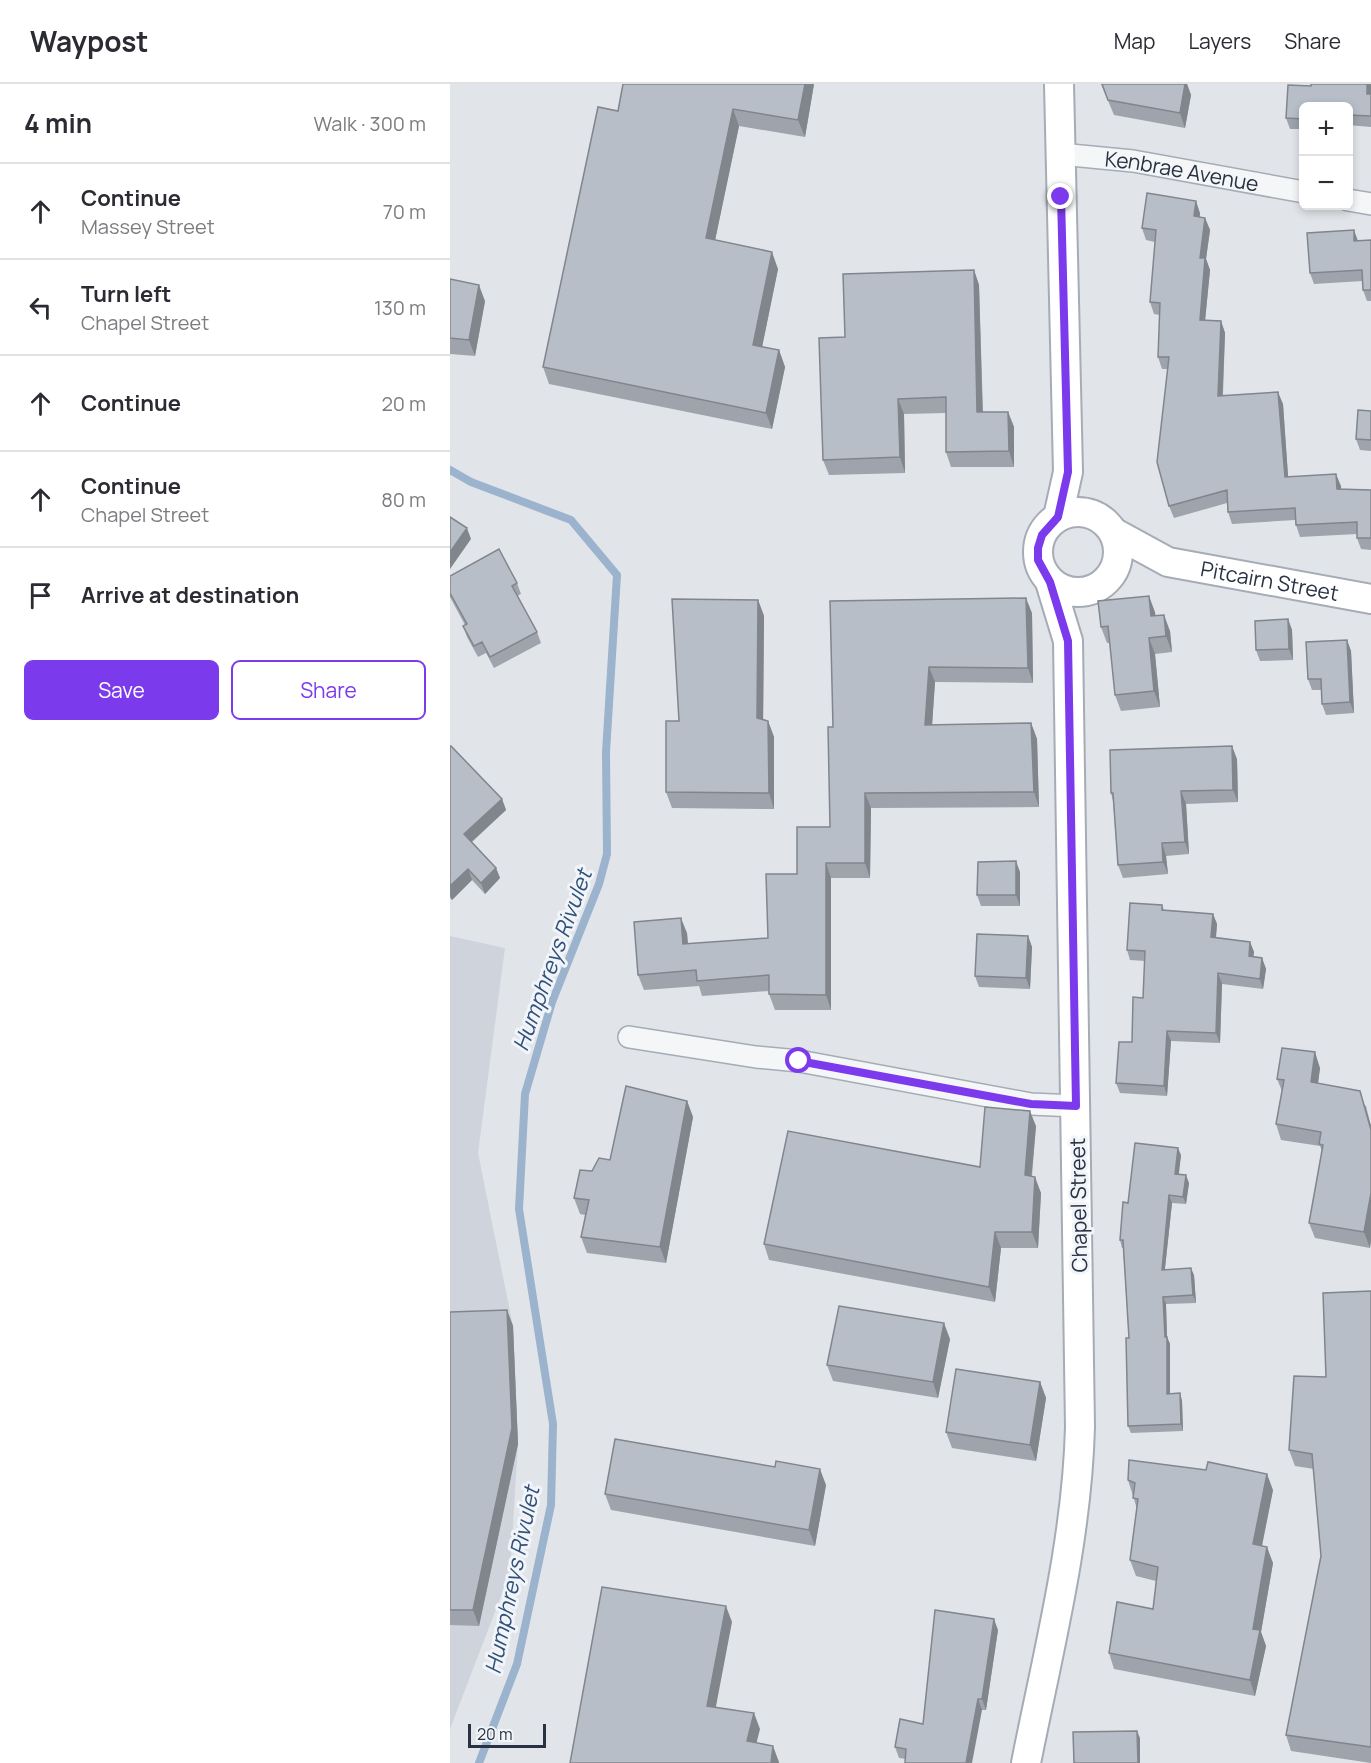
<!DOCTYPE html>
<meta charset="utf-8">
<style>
:root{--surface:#fff;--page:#f7f7f7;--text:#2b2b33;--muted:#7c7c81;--line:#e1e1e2;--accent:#7c3aed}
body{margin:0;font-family:Manrope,sans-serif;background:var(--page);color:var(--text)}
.controls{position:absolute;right:18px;top:18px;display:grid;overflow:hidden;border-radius:9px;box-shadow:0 3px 9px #0003}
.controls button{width:54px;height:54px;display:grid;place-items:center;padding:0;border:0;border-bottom:2px solid var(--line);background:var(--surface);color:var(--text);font:30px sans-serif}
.scale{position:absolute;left:18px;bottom:15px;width:78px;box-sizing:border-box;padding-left:6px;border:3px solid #293243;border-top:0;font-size:16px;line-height:21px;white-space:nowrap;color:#293243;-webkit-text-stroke:4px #f1f4f8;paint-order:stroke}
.stop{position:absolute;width:18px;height:18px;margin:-14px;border:4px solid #7c3aed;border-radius:50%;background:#fff}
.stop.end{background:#7c3aed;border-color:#fff;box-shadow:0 2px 6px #0008}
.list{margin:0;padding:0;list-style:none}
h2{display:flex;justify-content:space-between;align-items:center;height:78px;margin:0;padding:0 24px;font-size:26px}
h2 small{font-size:20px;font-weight:400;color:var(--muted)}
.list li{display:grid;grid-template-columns:39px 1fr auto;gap:18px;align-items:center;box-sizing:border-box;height:96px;padding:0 24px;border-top:2px solid var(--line)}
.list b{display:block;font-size:22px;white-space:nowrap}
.list p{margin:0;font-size:20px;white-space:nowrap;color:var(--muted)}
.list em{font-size:20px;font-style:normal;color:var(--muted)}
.actions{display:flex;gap:12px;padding:18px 24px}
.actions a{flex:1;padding:14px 0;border:2px solid var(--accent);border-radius:9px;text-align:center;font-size:21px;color:var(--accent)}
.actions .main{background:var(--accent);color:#fff}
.icon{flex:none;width:33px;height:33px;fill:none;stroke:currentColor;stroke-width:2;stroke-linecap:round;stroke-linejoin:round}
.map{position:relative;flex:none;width:921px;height:1679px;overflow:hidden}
header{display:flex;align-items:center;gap:36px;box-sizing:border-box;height:84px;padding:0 30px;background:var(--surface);border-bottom:2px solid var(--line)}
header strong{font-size:28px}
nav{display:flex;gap:33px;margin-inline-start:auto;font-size:21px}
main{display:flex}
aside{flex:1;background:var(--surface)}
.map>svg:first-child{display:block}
.built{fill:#cfd4dc}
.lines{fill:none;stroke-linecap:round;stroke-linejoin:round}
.stream{stroke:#9bb3cc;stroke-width:8}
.street-casing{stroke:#a6acb5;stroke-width:24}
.secondary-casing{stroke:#a6acb5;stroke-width:32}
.street{stroke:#f4f6f8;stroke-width:21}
.secondary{stroke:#fff;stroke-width:28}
.wall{fill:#9ea3ac}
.shaded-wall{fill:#81858c}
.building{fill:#b8bec8;stroke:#81858c;stroke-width:1.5}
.route{stroke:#7c3aed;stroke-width:8}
.labels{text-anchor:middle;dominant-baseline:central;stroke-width:6;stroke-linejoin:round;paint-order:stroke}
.street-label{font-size:21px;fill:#293243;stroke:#f1f4f8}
.water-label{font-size:22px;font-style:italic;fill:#315179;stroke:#f1f4f8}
</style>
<header>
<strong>Waypost</strong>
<nav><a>Map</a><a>Layers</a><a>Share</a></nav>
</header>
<main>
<aside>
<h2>4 min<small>Walk · 300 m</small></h2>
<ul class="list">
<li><svg class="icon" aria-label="ahead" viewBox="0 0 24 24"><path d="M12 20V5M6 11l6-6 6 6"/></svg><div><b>Continue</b><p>Massey Street</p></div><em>70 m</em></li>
<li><svg class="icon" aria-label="left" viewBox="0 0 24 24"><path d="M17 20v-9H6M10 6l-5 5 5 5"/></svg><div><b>Turn left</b><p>Chapel Street</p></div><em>130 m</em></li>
<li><svg class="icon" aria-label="ahead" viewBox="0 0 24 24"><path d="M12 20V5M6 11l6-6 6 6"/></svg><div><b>Continue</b></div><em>20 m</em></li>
<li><svg class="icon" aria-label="ahead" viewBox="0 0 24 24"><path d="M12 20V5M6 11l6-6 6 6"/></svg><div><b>Continue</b><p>Chapel Street</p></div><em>80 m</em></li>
<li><svg class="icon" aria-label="arrive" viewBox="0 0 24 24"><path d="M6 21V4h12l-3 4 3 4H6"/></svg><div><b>Arrive at destination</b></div></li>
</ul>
<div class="actions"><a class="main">Save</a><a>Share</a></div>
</aside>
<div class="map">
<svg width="921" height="1679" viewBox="0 0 921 1679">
<rect width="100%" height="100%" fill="#e1e5ea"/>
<path class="built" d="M 0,852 L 55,864 L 28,1069 L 63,1242 L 68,1360 L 60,1489 L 0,1645 Z"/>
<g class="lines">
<path class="stream" d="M 0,386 L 21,398 L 121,436 L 167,491 L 156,668 L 157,770 L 149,800 L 102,918 L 75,1010 L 69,1125 L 103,1340 L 101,1421 L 67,1580 L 29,1679"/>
<defs>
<g id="street">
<path id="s1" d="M 610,70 L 683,77 L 854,108"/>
<path d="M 898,116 L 921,120"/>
<path d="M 179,953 L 306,973 L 349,977 L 581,1020 L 626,1022"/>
</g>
<g id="secondary">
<circle cx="628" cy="468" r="40"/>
<path d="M 608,433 L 618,388 L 609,0"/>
<path id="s2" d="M 663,448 L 718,478 L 921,515"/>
<path d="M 576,1679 C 598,1568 627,1457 630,1343 L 618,557 L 600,498"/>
</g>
</defs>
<use href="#street" class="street-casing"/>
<use href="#secondary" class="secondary-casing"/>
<use href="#street" class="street"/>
<use href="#secondary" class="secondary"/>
</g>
<path class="wall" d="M 173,0 L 364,0 L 355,53 L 289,42 L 265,156 L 328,185 L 312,263 L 329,266 L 335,283 L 322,345 L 99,300 L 93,283 L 168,27 Z
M 651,0 L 737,0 L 741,11 L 735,44 L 664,31 Z
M 921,0 L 921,43 L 898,41 L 898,22 L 854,22 L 854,45 L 840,45 L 836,34 L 861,2 Z
M 750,129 L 750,133 L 755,134 L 760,146 L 756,175 L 760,186 L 755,236 L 771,237 L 775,249 L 773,311 L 833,320 L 838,393 L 891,402 L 891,405 L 921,406 L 921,466 L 911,465 L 907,454 L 907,450 L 850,453 L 846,441 L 845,436 L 782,440 L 778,428 L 777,419 L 724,434 L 719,422 L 717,285 L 712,285 L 708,273 L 710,231 L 704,230 L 700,218 L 705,158 L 696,156 L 692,144 Z
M 921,156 L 921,217 L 917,217 L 913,206 L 913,197 L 864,200 L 860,189 L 908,157 Z
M 524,186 L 529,201 L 533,328 L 558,328 L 564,343 L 564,383 L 501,383 L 496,368 L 496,329 L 454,330 L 455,389 L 379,391 L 373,376 L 395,253 Z
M 0,195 L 35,217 L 25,272 L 0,270 Z
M 921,327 L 921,367 L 910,366 L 906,355 Z
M 0,492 L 67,499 L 71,510 L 67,512 L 87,548 L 91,559 L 44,584 L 36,569 L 28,573 L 17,553 L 13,542 L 15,541 L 0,513 Z
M 699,512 L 705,532 L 720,547 L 722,568 L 705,570 L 710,623 L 671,627 L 665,611 L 660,559 L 657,559 L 651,543 Z
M 308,516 L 314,532 L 313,635 L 318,637 L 324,653 L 324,725 L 222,724 L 216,708 L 229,637 Z
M 380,517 L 582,529 L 583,599 L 485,598 L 482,641 L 581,639 L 587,655 L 589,723 L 421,724 L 420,794 L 381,794 L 381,926 L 325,926 L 319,910 L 319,907 L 252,912 L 249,902 L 194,906 L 188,891 L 237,849 L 238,860 L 318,854 L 347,790 L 380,743 L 383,643 Z
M 838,535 L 842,546 L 843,576 L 810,577 L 806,566 Z
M 897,556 L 901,567 L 904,629 L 876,631 L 872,620 L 871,606 L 862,606 L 858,595 Z
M 0,662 L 52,715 L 56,726 L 22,758 L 46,784 L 50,794 L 35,810 L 22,796 L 2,816 L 0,814 Z
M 787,675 L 788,718 L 736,720 L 739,770 L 716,772 L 718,790 L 673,794 L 668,781 L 663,717 L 661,709 Z
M 570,788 L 570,822 L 531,822 L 527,811 Z
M 712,821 L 714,826 L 763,830 L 767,840 L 766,854 L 800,858 L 804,868 L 803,873 L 812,874 L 816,885 L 813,905 L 772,900 L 770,959 L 721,957 L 717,1012 L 670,1009 L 666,999 L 682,958 L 693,914 L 695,877 L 680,876 L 677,866 Z
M 578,852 L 582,863 L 580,905 L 529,903 L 525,892 Z
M 870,984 L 868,999 L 916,1022 L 921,1042 L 921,1156 L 920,1164 L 865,1154 L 859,1139 L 872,1067 L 870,1062 L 831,1056 L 826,1040 L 832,1007 L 827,995 Z
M 237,1017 L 243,1033 L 216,1179 L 137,1169 L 131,1153 L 135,1131 L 130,1130 L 124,1114 L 142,1087 L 160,1076 Z
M 586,1042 L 582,1092 L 591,1109 L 588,1164 L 551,1164 L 545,1218 L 319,1176 L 314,1160 L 530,1083 Z
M 731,1071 L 728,1091 L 739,1099 L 736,1120 L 722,1119 L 715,1185 L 744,1191 L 746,1219 L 716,1220 L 717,1253 L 720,1260 L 720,1310 L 730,1309 L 732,1317 L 733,1347 L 681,1349 L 678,1342 L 679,1254 L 673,1164 L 672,1164 L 670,1156 L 678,1119 Z
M 921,1208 L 921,1679 L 841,1667 L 836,1651 L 871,1472 L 864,1385 L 845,1382 L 839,1366 L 876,1293 Z
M 57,1226 L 63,1242 L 68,1360 L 29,1542 L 0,1541 L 0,1228 Z
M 500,1255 L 488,1314 L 383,1297 L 377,1281 Z
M 590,1298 L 596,1314 L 586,1377 L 502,1364 L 496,1348 Z
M 678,1396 L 823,1406 L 812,1462 L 823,1479 L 811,1548 L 816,1562 L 805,1612 L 664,1585 L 659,1569 L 703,1525 L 706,1497 L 686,1492 L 680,1476 L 687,1425 Z
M 376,1401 L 365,1462 L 161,1426 L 155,1410 Z
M 548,1546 L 536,1626 L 532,1626 L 456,1675 L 449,1674 L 445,1663 L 473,1640 Z"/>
<path class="shaded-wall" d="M 355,0 L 364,0 L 355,53 L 348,36 Z
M 735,0 L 737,0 L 741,11 L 735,44 L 730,29 Z
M 917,0 L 921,0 L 921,20 L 917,10 Z
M 283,25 L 289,42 L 262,171 L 256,154 Z
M 746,117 L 750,129 L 748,144 L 744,132 Z
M 755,134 L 760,146 L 756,175 L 760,186 L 754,248 L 750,236 L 750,174 Z
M 904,146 L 908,157 L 904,157 Z
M 322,168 L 328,185 L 309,278 L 303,261 Z
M 524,186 L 529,201 L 533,343 L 527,328 Z
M 29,201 L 35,217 L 25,272 L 19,256 Z
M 771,237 L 775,249 L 772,324 L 768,312 Z
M 329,266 L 335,283 L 322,345 L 316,329 Z
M 828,308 L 833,320 L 839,405 L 835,393 Z
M 448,315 L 454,330 L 455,389 L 450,373 Z
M 558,328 L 564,343 L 564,383 L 559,367 Z
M 886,390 L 891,402 L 892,417 L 887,405 Z
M 17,444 L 21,455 L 0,485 L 0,468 Z
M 699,512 L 705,528 L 707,548 L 701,532 Z
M 576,514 L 582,529 L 583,599 L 578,584 Z
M 308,516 L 314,532 L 313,650 L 307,634 Z
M 714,531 L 720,547 L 722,568 L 716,552 Z
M 838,535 L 842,546 L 843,576 L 839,565 Z
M 699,554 L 705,570 L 710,623 L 704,607 Z
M 897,556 L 901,567 L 904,629 L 900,618 Z
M 479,583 L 485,598 L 481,657 L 475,641 Z
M 318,637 L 324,653 L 324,725 L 319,709 Z
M 581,639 L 587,655 L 589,723 L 584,708 Z
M 782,662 L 787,675 L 788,718 L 783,706 Z
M 731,707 L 736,720 L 739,770 L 735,758 Z
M 415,709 L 421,724 L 420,794 L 415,779 Z
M 52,715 L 56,726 L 18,761 L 14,750 Z
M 712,759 L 716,772 L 718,790 L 713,778 Z
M 566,777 L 570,788 L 570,822 L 566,811 Z
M 376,779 L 381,794 L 381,926 L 376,911 Z
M 46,784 L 50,794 L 35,810 L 31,799 Z
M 18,785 L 22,796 L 2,816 L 0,811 L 0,802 Z
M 763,830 L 767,840 L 765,863 L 761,853 Z
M 231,834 L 237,849 L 239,876 L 233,860 Z
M 578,852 L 582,863 L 580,905 L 576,894 Z
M 800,858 L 804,868 L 802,883 L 799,872 Z
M 812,874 L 816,885 L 813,905 L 810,895 Z
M 768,889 L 772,900 L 770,959 L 766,949 Z
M 717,947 L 721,957 L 717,1012 L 714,1002 Z
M 865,968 L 870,984 L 866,1014 L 861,998 Z
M 910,1007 L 921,1042 L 921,1046 Z
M 237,1017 L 243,1033 L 216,1179 L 210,1163 Z
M 580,1027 L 586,1042 L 580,1107 L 575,1091 Z
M 728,1064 L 731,1071 L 728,1098 L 725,1090 Z
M 736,1091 L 739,1099 L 736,1120 L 733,1113 Z
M 585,1093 L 591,1109 L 588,1164 L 582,1148 Z
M 921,1109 L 921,1156 L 920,1164 L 914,1148 Z
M 719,1111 L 722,1119 L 714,1193 L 712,1186 Z
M 545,1148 L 551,1164 L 545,1218 L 539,1203 Z
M 741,1184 L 744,1191 L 746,1219 L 743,1211 Z
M 713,1213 L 716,1220 L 717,1253 L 720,1260 L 720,1317 L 717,1310 Z
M 57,1226 L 63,1242 L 68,1360 L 29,1542 L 23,1526 Z
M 494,1239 L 500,1255 L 488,1314 L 483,1298 Z
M 590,1298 L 596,1314 L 586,1377 L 580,1361 Z
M 730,1309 L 732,1317 L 733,1347 L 731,1340 Z
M 370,1385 L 376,1401 L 365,1462 L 359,1446 Z
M 817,1390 L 823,1406 L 809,1476 L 803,1460 Z
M 817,1463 L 823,1479 L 811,1548 L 816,1562 L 805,1612 L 800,1596 L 803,1545 Z
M 276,1522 L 282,1538 L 263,1638 L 257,1622 Z
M 544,1535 L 548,1546 L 536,1626 L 532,1615 Z
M 528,1615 L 532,1626 L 522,1679 L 516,1679 Z
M 304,1629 L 310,1645 L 303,1673 L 297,1657 Z
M 687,1647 L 690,1654 L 690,1679 L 688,1679 Z
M 323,1662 L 329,1678 L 329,1679 L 321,1679 Z"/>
<path class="building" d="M 173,0 L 355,0 L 348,36 L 283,25 L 256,154 L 322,168 L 303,261 L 329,266 L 316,329 L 93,283 L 148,23 L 168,27 Z
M 652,0 L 735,0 L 730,29 L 658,16 Z
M 861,0 L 917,0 L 917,10 L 921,10 L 921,32 L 898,31 L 898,22 L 854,22 L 854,35 L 836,34 L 838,1 L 861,2 Z
M 697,109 L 746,117 L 744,132 L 755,134 L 750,174 L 755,174 L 750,236 L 771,237 L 768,312 L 828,308 L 835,393 L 886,390 L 887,405 L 921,406 L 921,454 L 907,454 L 907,438 L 846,441 L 845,424 L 778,428 L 777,406 L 719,422 L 707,378 L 719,273 L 708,273 L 710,219 L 700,218 L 706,146 L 692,144 Z
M 904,146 L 904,157 L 921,156 L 921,206 L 913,206 L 912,186 L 860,189 L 857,149 Z
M 524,186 L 527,328 L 558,328 L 559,367 L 496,368 L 496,313 L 448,315 L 450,373 L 373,376 L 369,254 L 395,253 L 393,190 Z
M 0,195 L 29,201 L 19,256 L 0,254 Z
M 908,326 L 921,327 L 921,356 L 906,355 Z
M 0,433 L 17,444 L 0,468 Z
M 49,465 L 67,499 L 62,502 L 87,548 L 40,573 L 32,558 L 24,562 L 13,542 L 17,540 L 0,509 L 0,492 Z
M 699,512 L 701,532 L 714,531 L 716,552 L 699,554 L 704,607 L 665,611 L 658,542 L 651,543 L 648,517 Z
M 576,514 L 578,584 L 479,583 L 475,641 L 581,639 L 584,708 L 415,709 L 415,779 L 376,779 L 376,911 L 319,910 L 319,891 L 247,897 L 246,886 L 188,891 L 184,838 L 231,834 L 233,860 L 318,854 L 316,790 L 347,790 L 347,743 L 380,743 L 378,643 L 383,643 L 380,517 Z
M 222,515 L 308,516 L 307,634 L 318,637 L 319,709 L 216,708 L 216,637 L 229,637 Z
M 838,535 L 839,565 L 806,566 L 805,537 Z
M 897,556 L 900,618 L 872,620 L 871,595 L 858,595 L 856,558 Z
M 0,662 L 1,662 L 52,715 L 14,750 L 46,784 L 31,799 L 18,785 L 0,802 Z
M 782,662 L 783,706 L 731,707 L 735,758 L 712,759 L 713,778 L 668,781 L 663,709 L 661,709 L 660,666 Z
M 566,777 L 566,811 L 527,811 L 528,778 Z
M 680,819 L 712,821 L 712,826 L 763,830 L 761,853 L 800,858 L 799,872 L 812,874 L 810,895 L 768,889 L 766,949 L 717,947 L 714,1002 L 666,999 L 669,958 L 682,958 L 683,913 L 693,914 L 695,867 L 677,866 Z
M 527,850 L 578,852 L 576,894 L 525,892 Z
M 832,964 L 865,968 L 861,998 L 910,1007 L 921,1046 L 921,1109 L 914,1148 L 859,1139 L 873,1061 L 869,1060 L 871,1048 L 826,1040 L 834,996 L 827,995 Z
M 176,1002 L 237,1017 L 210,1163 L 131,1153 L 139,1116 L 124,1114 L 130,1086 L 142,1087 L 149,1074 L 160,1076 Z
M 535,1023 L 580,1027 L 575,1091 L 585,1093 L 582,1148 L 545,1148 L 539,1203 L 314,1160 L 338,1047 L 530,1083 Z
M 685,1059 L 728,1064 L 725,1090 L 736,1091 L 733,1113 L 719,1111 L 712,1186 L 741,1184 L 743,1211 L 713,1213 L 715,1253 L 717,1253 L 717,1310 L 730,1309 L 731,1340 L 678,1342 L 676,1254 L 679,1254 L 673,1156 L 670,1156 L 673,1118 L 678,1119 Z
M 921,1207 L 921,1663 L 836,1651 L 871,1472 L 862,1370 L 839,1366 L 844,1292 L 876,1293 L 873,1209 Z
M 389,1222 L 494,1239 L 483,1298 L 377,1281 Z
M 57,1226 L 62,1344 L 23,1526 L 0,1526 L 0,1228 Z
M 506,1285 L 590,1298 L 580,1361 L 496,1348 Z
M 165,1355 L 325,1383 L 326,1377 L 370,1385 L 359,1446 L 155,1410 Z
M 679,1376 L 756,1386 L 758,1378 L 817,1390 L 803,1460 L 817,1463 L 803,1545 L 810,1546 L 800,1596 L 659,1569 L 667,1518 L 703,1525 L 708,1483 L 680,1476 L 688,1415 L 683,1414 L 685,1399 L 678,1396 Z
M 152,1503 L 276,1522 L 257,1622 L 304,1629 L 297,1657 L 323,1662 L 321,1679 L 120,1679 Z
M 485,1526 L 544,1535 L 532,1615 L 528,1615 L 516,1679 L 455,1679 L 456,1665 L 445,1663 L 450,1635 L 473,1640 Z
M 687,1647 L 688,1679 L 624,1679 L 623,1648 Z"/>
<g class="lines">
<path class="route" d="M 349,977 L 581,1020 L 626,1022 L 618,557 L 600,498 L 588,476 L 588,464 L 592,451 L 608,433 L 618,388 L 611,113"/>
</g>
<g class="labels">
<g class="street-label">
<text stroke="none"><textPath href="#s1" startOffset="123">Kenbrae Avenue</textPath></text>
<text stroke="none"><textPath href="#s2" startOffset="166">Pitcairn Street</textPath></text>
<text transform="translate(628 1121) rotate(-91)">Chapel Street</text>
</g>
<g class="water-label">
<text transform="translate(102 876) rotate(-70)">Humphreys Rivulet</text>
<text transform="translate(62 1496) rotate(-78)">Humphreys Rivulet</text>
</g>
</g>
</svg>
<div class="controls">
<button>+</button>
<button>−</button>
</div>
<div class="scale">20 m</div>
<div class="stop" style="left:349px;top:977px"></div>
<div class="stop end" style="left:611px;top:113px"></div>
</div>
</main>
